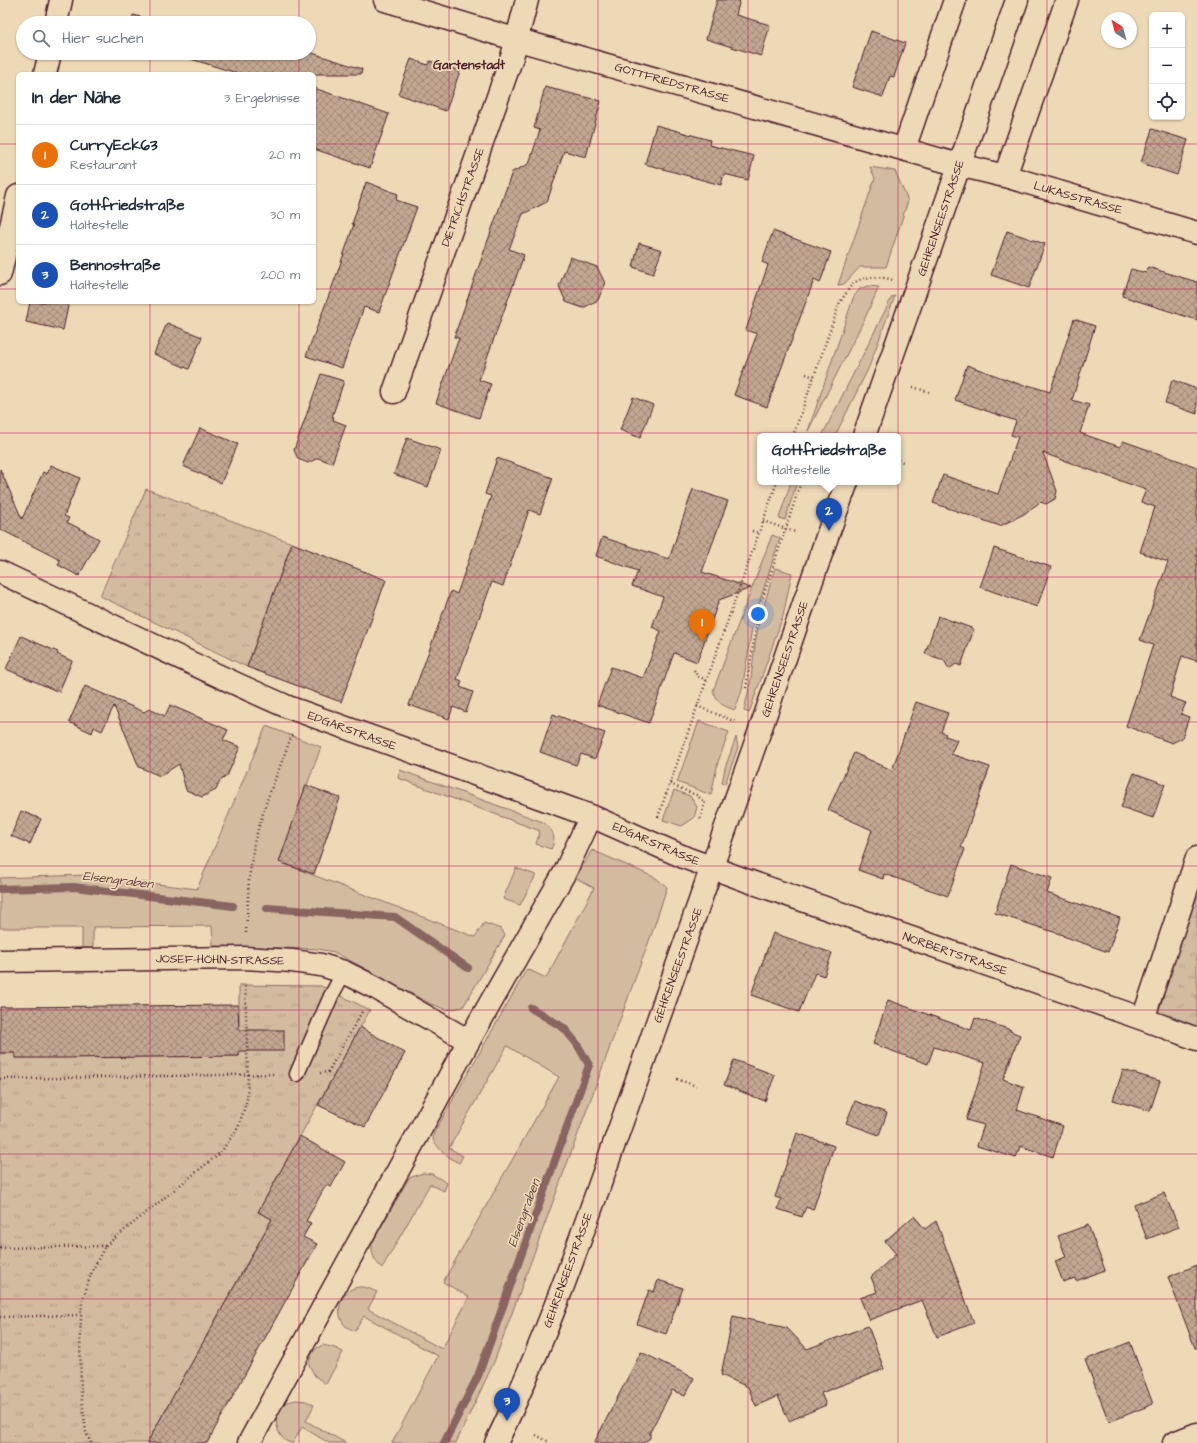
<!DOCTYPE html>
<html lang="de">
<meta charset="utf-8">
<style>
:root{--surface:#fff;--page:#f6f6f7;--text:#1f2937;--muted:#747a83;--line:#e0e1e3;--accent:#111827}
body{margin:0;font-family:"Architects Daughter",sans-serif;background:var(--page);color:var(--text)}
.controls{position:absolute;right:12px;top:12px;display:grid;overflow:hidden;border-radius:6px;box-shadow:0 1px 3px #0004}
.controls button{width:36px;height:36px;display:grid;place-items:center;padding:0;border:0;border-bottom:1px solid var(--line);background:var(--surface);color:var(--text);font:20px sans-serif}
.compass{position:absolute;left:1101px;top:12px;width:36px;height:36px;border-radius:50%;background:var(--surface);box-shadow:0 1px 3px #0004;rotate:324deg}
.you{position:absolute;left:758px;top:614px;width:14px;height:14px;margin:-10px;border:3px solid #fff;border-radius:50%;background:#1a73e8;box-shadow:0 0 0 6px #1a73e833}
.badge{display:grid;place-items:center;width:26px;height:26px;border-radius:50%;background:var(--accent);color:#fff;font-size:13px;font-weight:700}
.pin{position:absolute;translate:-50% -33px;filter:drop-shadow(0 1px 2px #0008)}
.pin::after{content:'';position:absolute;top:21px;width:14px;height:12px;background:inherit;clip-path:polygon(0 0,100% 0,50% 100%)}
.popup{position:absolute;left:757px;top:433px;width:144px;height:52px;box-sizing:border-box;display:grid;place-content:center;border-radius:6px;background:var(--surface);filter:drop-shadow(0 1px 3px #0005);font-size:13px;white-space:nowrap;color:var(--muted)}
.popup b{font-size:15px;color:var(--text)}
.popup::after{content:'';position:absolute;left:50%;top:100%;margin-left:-8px;border:8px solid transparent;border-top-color:var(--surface)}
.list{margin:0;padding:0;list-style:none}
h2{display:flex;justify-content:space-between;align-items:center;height:52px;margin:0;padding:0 16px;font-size:17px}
h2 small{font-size:13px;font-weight:400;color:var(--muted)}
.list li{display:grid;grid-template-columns:26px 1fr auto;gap:12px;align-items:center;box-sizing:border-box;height:60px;padding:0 16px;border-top:1px solid var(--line)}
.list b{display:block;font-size:15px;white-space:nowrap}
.list p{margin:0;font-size:13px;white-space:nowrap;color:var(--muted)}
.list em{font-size:13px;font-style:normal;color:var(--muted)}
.icon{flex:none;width:22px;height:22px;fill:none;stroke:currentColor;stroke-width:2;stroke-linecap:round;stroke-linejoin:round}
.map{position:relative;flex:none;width:1197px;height:1443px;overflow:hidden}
.search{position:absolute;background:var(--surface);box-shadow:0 1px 3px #0004;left:16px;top:16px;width:300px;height:44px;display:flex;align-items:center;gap:10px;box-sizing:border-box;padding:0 14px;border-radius:22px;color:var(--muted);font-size:15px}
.panel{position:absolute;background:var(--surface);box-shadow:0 1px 3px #0004;left:16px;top:72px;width:300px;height:232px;border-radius:6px}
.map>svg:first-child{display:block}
.grass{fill:#d3bba0;stroke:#8e6d66}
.park{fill:url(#park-tufts);stroke:#8e6d66}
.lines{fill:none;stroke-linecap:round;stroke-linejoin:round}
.stream{stroke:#886560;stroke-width:8}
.building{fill:url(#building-cross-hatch);stroke:#4a1f2b}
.service-casing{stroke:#4a1f2b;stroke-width:17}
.minor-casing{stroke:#4a1f2b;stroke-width:25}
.secondary-casing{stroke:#4a1f2b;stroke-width:25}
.path{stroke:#4a1f2b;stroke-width:2.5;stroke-dasharray:1 3;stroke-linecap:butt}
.service{stroke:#eed9b7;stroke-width:14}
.minor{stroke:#eed9b7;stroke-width:22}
.secondary{stroke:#eed9b7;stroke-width:22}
.grid{fill:none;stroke:#c2185b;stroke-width:1;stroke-opacity:0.55}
.labels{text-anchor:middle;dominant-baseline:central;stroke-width:3.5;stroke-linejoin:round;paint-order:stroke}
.street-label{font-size:12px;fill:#4a1f2b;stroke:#eed9b7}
.neighbourhood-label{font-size:13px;font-weight:bold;fill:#4a1f2b;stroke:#eed9b7}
.water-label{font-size:13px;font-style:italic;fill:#643c41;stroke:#eed9b7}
</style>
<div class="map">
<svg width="1197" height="1443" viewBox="0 0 1197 1443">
<defs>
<pattern id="park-tufts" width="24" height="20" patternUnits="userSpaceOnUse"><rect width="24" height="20" fill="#d3bba0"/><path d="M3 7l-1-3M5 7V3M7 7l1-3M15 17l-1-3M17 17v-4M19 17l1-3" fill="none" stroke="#b7a08a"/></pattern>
<pattern id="building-cross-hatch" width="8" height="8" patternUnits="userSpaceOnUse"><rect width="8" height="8" fill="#c2a892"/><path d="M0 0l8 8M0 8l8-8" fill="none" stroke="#a08877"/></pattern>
</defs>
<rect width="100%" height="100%" fill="#eed9b7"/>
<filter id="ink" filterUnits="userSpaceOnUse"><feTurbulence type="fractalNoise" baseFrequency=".025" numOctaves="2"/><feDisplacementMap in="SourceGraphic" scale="8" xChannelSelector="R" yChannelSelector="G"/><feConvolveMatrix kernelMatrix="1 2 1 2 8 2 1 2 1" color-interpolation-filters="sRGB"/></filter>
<g filter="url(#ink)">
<path class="grass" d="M 870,167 L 895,171 L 908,201 L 886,267 L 860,267 L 844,284 L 838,285 L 875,178 Z
M 867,286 L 879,287 L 865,318 L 808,431 L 854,296 L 860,289 Z
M 895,296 L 869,367 L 835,436 L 822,436 L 892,297 Z
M 791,482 L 797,482 L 785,520 L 779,518 Z
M 772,535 L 780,538 L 753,622 L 742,690 L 735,710 C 723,706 718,704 713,691 Z
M 775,568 L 792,573 L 783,616 L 749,713 L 744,711 L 751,679 L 755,644 L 759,622 Z
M 699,721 L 729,732 L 718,762 L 711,795 L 677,782 Z
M 266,726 L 321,747 L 279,862 L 475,937 L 484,923 L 501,929 L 505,935 L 463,1007 L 447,1010 L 431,1004 L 334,952 L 318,949 L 213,946 L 212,926 L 93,927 L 93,948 L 82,948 L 82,928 L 0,928 L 0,878 L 86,875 L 197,889 Z
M 736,737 L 738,747 L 725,784 L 722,783 L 725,768 Z
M 400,770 L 543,822 C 553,830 557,838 551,849 L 536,844 L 540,831 L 398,778 Z
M 674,790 L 690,796 L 697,807 L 694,818 L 682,826 L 663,820 Z
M 592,850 L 656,878 L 667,887 L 653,930 L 494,1362 L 456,1443 L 392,1443 L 438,1356 L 364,1316 L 355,1331 C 351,1329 345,1327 343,1323 C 334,1308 343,1286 362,1287 C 367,1287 372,1290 377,1292 L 368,1309 L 442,1349 L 469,1297 L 443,1282 L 559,1077 L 507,1046 L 449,1148 L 463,1156 L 459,1163 C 447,1157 440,1150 433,1140 L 434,1133 L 527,969 L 546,978 L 594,888 L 576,878 Z
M 516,868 L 536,875 L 520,905 L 503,899 Z
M 423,1173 L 432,1174 L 447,1183 L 444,1191 L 430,1184 L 382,1268 C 374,1260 371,1254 372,1243 L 409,1178 Z
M 323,1345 L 335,1348 L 343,1352 L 326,1384 L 315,1376 L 309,1365 C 310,1355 313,1349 323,1345 Z
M 296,1400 L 306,1401 L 314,1405 L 306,1421 L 346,1443 L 329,1443 L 302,1427 L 293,1443 C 276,1443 269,1410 287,1402 C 289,1401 293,1401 296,1400 Z"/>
<path class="park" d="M 146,489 L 292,543 L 247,667 L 100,596 Z
M 1197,884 L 1197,1027 L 1151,1012 Z
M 239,985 L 321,986 L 370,1010 L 258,1212 L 272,1219 L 147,1443 L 0,1443 L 0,1053 L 15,1053 L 15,1058 L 239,1056 Z"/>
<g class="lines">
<path class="stream" d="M 0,889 L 74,887 L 233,906
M 267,908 L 395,917 L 468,968
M 444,1443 L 478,1376 L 589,1065 L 577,1044 L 564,1028 L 531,1008"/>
</g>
<path class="building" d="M 717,0 L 740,0 L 736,15 L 770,25 L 761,56 L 706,39 Z
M 133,15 L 154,20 L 164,23 L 131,23 Z
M 871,31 L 905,43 L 894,77 L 890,76 L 883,97 L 852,87 Z
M 309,52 L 362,69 L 361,74 L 240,74 L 171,53 Z
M 411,59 L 428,65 L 430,61 L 460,71 L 446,111 L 398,94 Z
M 545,87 L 601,101 L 586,157 L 564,151 L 547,202 L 523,214 L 509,249 L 524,255 L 479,380 L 491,384 L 479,418 L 436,403 L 459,338 L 454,337 L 512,172 L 529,164 L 540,130 L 534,128 Z
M 314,88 L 389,114 L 370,168 L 314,149 Z
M 656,125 L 710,140 L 709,145 L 754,156 L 748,180 L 724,174 L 721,185 L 645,164 Z
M 1152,129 L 1188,140 L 1177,175 L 1141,163 Z
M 366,182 L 398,194 L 396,200 L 417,207 L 379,312 L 364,307 L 342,368 L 306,356 L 338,271 L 354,224 L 352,224 Z
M 773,231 L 831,252 L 820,283 L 814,280 L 767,407 L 734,395 L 757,334 L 746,330 L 768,265 L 762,262 Z
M 1007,231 L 1045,244 L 1029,288 L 991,275 Z
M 639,243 L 662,250 L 653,274 L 633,267 Z
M 570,257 L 597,267 L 605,283 L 598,300 L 583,308 L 566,302 L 559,286 Z
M 1148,267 L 1197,282 L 1197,320 L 1122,296 L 1131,269 L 1146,273 Z
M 30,302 L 69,302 L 63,330 L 26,322 Z
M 1074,319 L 1095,326 L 1072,400 L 1089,405 L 1080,433 L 1120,447 L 1123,441 L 1197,467 L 1197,661 L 1182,656 L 1170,697 L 1186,703 L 1181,714 L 1189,717 L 1182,738 L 1172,743 L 1126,726 L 1153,645 L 1140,640 L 1168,562 L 1140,552 L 1155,507 L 1141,502 L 1146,490 L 1043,453 L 1057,491 L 1055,499 L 1046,504 L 1040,502 L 1024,514 L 1000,526 L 933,503 L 943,475 L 998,494 L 1018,437 L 1011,435 L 1016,421 L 955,400 L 967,365 L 1027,387 L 1028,385 L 1050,392 Z
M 167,323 L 202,337 L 189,369 L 154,354 Z
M 321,374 L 344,381 L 332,417 L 334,417 L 333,420 L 346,425 L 332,463 L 318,458 L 308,463 L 298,459 L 294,450 Z
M 1172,380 L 1197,389 L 1197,414 L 1165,403 Z
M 633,397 L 653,405 L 640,438 L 620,430 Z
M 200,428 L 238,444 L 221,483 L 183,466 Z
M 407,438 L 441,450 L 428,487 L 394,474 Z
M 497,458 L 553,478 L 540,514 L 529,510 L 503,586 L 492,582 L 457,679 L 462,681 L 460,687 L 473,692 L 466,712 L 453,707 L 449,719 L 409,705 L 451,591 L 457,594 L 491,496 L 485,494 Z
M 51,465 L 80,478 L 64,516 L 69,518 L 67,522 L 99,539 L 79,576 L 58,565 L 60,560 L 0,529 L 0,469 L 22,519 L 43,472 L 47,474 Z
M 693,489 L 728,501 L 702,572 L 751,588 L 719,600 L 697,662 L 674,653 L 649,723 L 597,705 L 611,667 L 643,678 L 661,631 L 652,627 L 663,597 L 632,586 L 638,571 L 596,556 L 602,537 L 669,559 Z
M 292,543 L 386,580 L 341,702 L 247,667 Z
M 994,548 L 1051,567 L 1037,607 L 980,587 Z
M 938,616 L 974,629 L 961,666 L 956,664 L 949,669 L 944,660 L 925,654 Z
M 21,636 L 58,652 L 57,654 L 72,661 L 59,692 L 6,669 Z
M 85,686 L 144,712 L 149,709 L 165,716 L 170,705 L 228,730 L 223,740 L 240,747 L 227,776 L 220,781 L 216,790 L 202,797 L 186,790 L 179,764 L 160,776 L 139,767 L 114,706 L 102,731 L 94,727 L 92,733 L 69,722 Z
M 916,702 L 948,713 L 941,732 L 946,734 L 945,736 L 957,740 L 951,754 L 990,767 L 961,847 L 965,849 L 948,896 L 884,874 L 883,879 L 858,870 L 872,830 L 828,810 L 854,753 L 892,770 Z
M 553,714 L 605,733 L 595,759 L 581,754 L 576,765 L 540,752 Z
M 1134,773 L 1165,784 L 1153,818 L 1121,807 Z
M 306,785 L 340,798 L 314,874 L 279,862 Z
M 21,811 L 41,819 L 30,844 L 11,836 Z
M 1011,864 L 1052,878 L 1047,893 L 1120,918 L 1108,952 L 1063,936 L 1063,935 L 995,913 Z
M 773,933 L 832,953 L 824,976 L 815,973 L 799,1012 L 751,995 Z
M 888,1000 L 971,1030 L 975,1018 L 1011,1030 L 1010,1031 L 1020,1035 L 1003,1079 L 1024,1087 L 1017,1110 L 1063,1126 L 1053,1157 L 1020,1146 L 1016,1158 L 977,1146 L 984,1125 L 966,1120 L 985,1063 L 934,1047 L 928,1064 L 873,1044 Z
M 238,1005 L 239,1030 L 284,1030 L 284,1051 L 239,1051 L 239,1056 L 64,1058 L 15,1058 L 15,1053 L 0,1053 L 0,1007 Z
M 360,1027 L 405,1053 L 365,1127 L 318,1105 Z
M 734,1060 L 775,1075 L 765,1101 L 724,1085 Z
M 1123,1070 L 1160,1081 L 1150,1111 L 1113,1100 Z
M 855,1101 L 887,1113 L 879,1135 L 846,1123 Z
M 797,1133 L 834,1146 L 813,1210 L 806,1207 L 802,1217 L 778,1209 L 781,1199 L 775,1197 Z
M 300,1136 L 345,1162 L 331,1187 L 326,1185 L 306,1221 L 311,1223 L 303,1237 L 317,1244 L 207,1443 L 147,1443 L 272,1219 L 258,1212 Z
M 1164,1193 L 1179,1227 L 1147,1239 L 1134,1205 Z
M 914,1216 L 925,1229 L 936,1221 L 974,1323 L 937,1337 L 922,1300 L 869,1320 L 860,1298 L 877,1292 L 871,1277 L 896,1254 L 885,1241 Z
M 1088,1225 L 1105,1270 L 1076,1281 L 1075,1278 L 1063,1282 L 1055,1261 L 1066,1257 L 1058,1236 Z
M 1197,1265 L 1197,1348 L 1195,1348 L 1168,1277 Z
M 658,1280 L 683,1288 L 666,1334 L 637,1324 L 649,1290 L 654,1292 Z
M 733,1316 L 787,1328 L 807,1349 L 868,1326 L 884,1369 L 821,1393 L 826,1405 L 789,1421 L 778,1396 L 756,1406 L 748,1387 L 721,1375 Z
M 1130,1342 L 1153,1404 L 1109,1422 L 1085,1360 Z
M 641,1352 L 694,1378 L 685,1396 L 672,1390 L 650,1432 L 650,1438 L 643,1443 L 594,1443 Z"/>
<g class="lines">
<defs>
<path id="service" d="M 297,1074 L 331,996 L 344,972"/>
<path id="minor" d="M 385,0 L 501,35 L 959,165 L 1005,176 L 1197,233
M 56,23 L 61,0
M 45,74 L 50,53
M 904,149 L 955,0
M 1005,176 L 1067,0
M 0,274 L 18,196
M 394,392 L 512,57 L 527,0
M 0,572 C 96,617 191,665 288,707 L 591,816 L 686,858 L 748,881 L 1143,1019 L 1197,1039
M 0,961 L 244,958 L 292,961 L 321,965 L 344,972 L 376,988 L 469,1041
M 1143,1019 L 1197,858
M 249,1443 L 471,1037 L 565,872 L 591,816
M 1174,1443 L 1197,1434"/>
<path id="secondary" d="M 864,436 L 976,118 L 1017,0
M 496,1443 C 552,1329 591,1207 634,1088 C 700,903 765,717 829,531 L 847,482"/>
</defs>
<use href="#service" class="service-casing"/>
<use href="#minor" class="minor-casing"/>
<use href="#secondary" class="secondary-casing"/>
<path class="path" d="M 806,374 L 814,377
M 913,387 L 929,392
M 793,436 L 840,302 C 844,297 847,291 851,286 C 860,275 881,276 893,280
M 898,460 L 905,463
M 763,521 L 795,532
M 752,531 L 759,533
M 694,670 L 697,676 L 707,680
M 746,688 L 759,609 L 801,482
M 697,706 L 736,722
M 670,784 L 696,795 L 705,802 L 700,820
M 658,817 L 777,482
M 246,933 L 249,880 L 254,843 L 267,800 L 292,735
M 320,1073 L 328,1072 L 363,1010
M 0,1079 L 275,1074
M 677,1079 L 696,1086
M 0,1248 L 105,1246
M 0,1317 L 81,1315
M 536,1435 L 549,1442
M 91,1443 L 86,1432 L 81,1393 L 80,1336 L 82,1302 L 92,1271 L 105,1246 L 221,1152 L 238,1128 L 247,1100 L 248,1076 L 245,984"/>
<use href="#service" class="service"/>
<use href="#minor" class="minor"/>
<use href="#secondary" class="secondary"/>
</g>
</g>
<path class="grid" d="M 150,0 L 150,23M 299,0 L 299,23M 449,0 L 449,1443M 598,0 L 598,1443M 748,0 L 748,1443M 898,0 L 898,1443M 1047,0 L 1047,1443M 150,53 L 150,74M 299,53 L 299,74M 0,144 L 18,144M 314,144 L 1197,144M 0,289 L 18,289M 314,289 L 1197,289M 150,302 L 150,1443M 299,302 L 299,1443M 0,433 L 1197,433M 0,577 L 1197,577M 0,722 L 1197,722M 0,866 L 1197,866M 0,1010 L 1197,1010M 0,1154 L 1197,1154M 0,1299 L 1197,1299"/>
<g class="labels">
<g class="street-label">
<text transform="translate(672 83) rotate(16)">GOTTFRIEDSTRASSE</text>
<text transform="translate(463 197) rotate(-70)">DIETRICHSTRASSE</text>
<text transform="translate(1078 198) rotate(16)">LUKASSTRASSE</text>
<text transform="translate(941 218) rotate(-71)">GEHRENSEESTRASSE</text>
<text transform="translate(785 659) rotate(-71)">GEHRENSEESTRASSE</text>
<text transform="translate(352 731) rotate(20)">EDGARSTRASSE</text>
<text transform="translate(656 844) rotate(23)">EDGARSTRASSE</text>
<text transform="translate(955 954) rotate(19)">NORBERTSTRASSE</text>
<text transform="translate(220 960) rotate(1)">JOSEF-HÖHN-STRASSE</text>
<text transform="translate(678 965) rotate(-70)">GEHRENSEESTRASSE</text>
<text transform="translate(568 1270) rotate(-70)">GEHRENSEESTRASSE</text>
</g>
<g class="neighbourhood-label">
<text x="469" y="65">Gartenstadt</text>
</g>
<g class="water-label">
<text transform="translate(118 880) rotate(7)">Elsengraben</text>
<text transform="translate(524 1213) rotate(-70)">Elsengraben</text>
</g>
</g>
</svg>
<div class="controls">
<button>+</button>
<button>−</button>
<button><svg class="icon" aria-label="locate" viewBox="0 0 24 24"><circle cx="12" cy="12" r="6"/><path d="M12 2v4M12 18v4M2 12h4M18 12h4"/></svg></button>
</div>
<svg class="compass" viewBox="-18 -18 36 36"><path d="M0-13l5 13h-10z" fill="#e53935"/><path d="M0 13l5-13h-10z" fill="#747a83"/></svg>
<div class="you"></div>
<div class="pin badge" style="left:702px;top:642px;background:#e8710a">1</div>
<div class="pin badge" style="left:829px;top:531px;background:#1a4fb4">2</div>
<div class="popup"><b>Gottfriedstraße</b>Haltestelle</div>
<div class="pin badge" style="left:507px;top:1421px;background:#1a4fb4">3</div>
<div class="search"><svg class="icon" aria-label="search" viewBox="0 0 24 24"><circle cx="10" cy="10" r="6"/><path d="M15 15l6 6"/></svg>Hier suchen</div>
<section class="panel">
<h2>In der Nähe<small>3 Ergebnisse</small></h2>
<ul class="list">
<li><span class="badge" style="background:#e8710a">1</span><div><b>CurryEck63</b><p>Restaurant</p></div><em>20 m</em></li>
<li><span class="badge" style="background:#1a4fb4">2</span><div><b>Gottfriedstraße</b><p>Haltestelle</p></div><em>30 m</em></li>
<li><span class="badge" style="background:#1a4fb4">3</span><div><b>Bennostraße</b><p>Haltestelle</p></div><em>200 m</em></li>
</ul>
</section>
</div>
